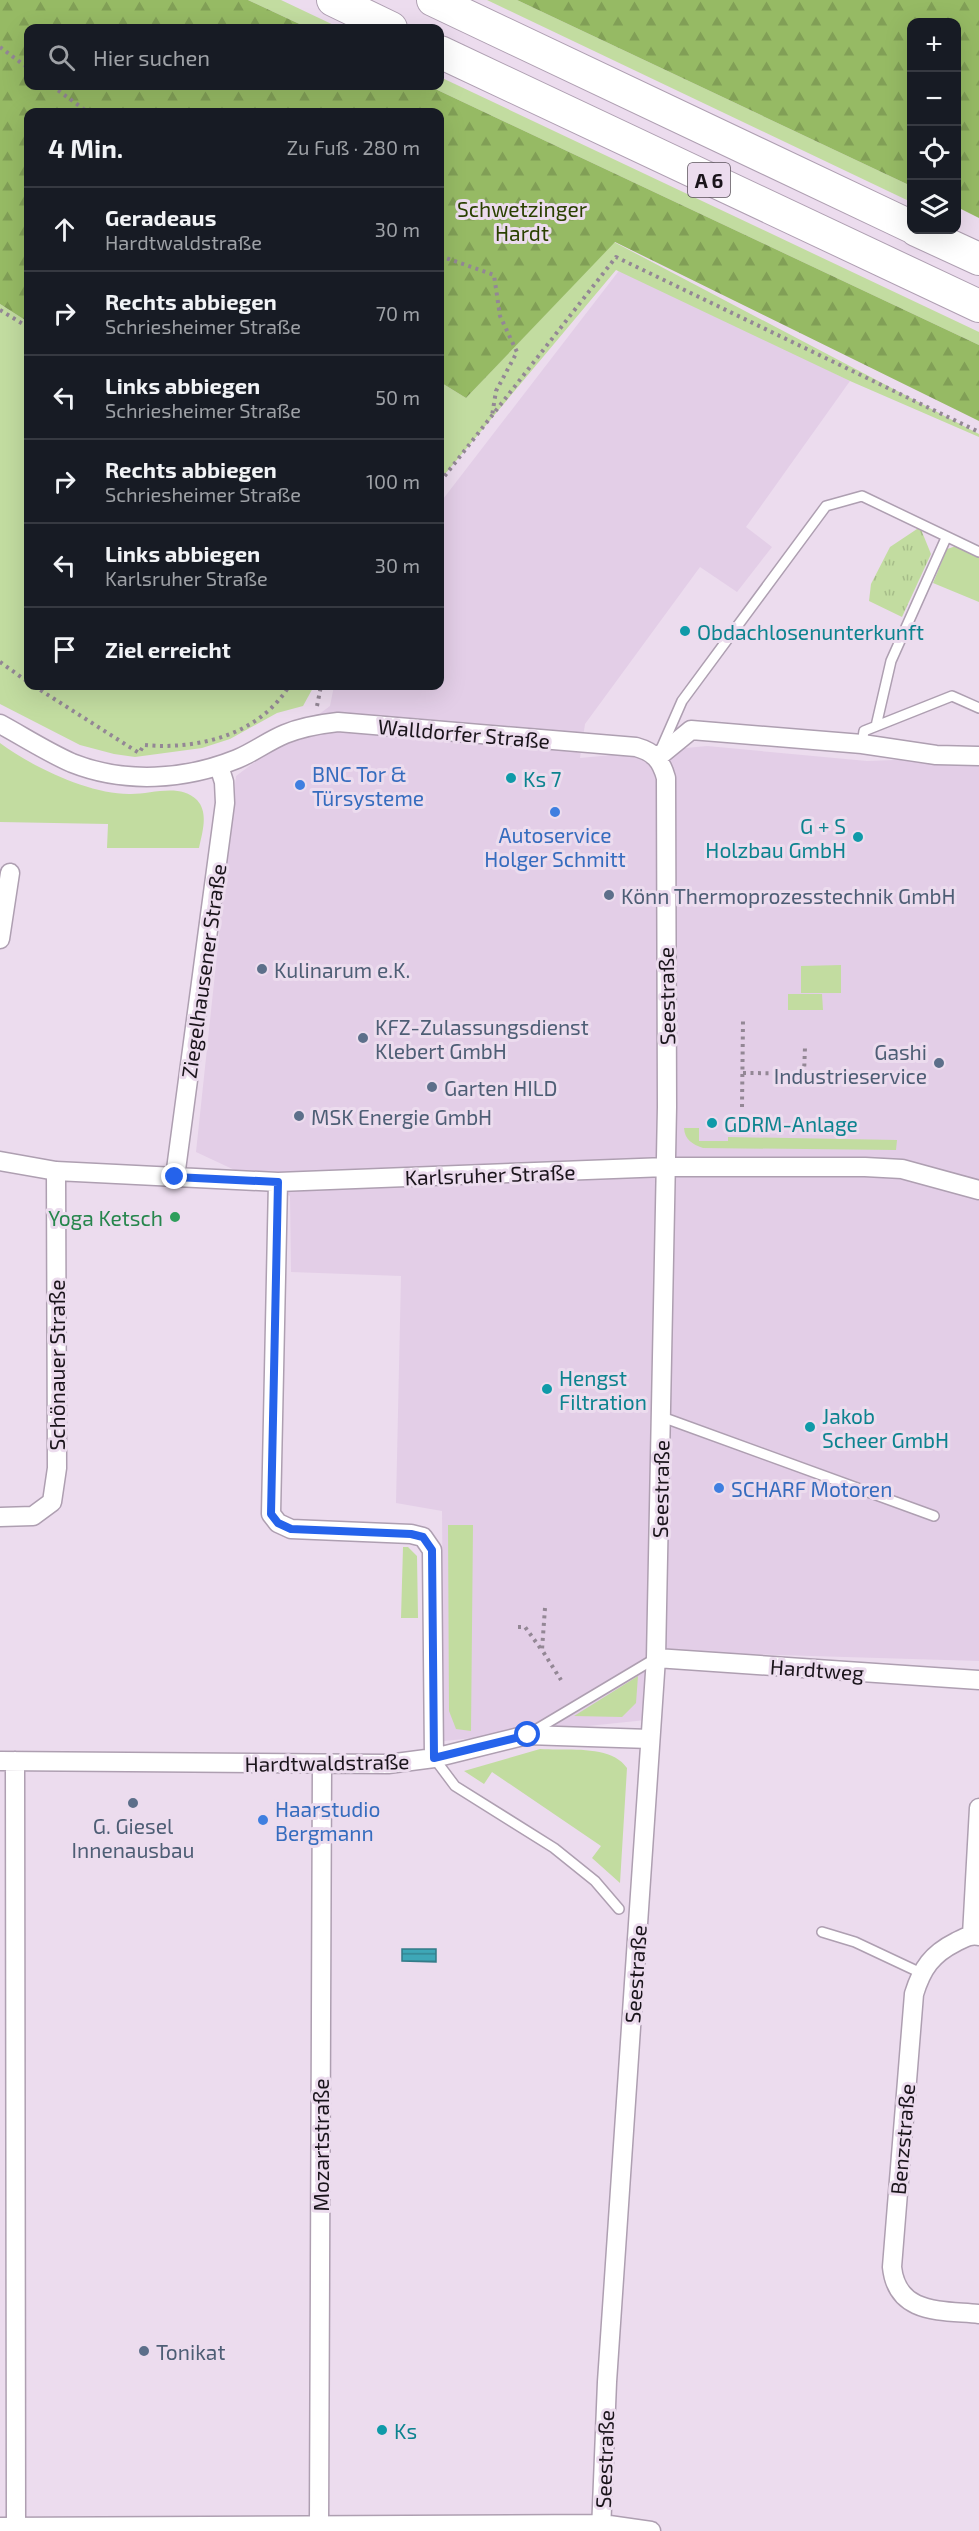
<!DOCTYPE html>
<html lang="de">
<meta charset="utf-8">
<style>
:root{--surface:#171b24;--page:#20242c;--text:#f1f3f6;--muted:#9ea1a6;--line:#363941}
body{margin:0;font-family:"Exo 2",sans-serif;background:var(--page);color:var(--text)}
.controls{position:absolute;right:18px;top:18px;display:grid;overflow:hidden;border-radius:12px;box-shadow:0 6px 24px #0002}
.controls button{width:54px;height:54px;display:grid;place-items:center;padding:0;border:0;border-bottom:2px solid var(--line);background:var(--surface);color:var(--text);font:30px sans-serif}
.stop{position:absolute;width:18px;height:18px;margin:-14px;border:4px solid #2563eb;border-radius:50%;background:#fff}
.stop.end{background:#2563eb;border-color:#fff;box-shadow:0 2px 6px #0008}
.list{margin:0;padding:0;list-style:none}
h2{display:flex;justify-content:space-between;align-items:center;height:78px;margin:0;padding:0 24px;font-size:26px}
h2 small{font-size:20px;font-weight:400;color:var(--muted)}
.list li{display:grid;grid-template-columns:39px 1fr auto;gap:18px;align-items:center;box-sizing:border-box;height:84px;padding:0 24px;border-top:2px solid var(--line)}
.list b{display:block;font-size:22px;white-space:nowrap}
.list p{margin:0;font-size:20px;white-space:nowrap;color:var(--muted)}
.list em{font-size:20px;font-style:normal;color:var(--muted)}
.icon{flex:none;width:33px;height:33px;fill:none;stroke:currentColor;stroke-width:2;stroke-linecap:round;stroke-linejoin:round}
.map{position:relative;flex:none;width:979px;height:2531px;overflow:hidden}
.search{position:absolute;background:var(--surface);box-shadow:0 6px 24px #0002;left:24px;top:24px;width:420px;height:66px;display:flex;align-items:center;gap:15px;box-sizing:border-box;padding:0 21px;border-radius:12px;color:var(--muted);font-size:22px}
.panel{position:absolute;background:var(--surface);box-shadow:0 6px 24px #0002;left:24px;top:108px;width:420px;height:582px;border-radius:12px}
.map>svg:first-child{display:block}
.built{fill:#e3cee7}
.green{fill:#c2dca0}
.forest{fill:url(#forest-firs)}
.park{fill:url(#park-tufts)}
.water{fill:url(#water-rules);stroke:#337b88;stroke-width:1.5}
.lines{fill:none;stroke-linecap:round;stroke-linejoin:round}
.service-casing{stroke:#ae9fb1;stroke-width:12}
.minor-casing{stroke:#ae9fb1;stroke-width:21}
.motorway-casing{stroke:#ae9fb1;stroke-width:34}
.path{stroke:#938795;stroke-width:4;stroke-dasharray:3 4.5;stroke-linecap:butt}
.service{stroke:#fff;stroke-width:9}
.minor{stroke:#fff;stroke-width:18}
.motorway{stroke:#fff;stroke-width:32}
.route{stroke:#2563eb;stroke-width:8}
.culture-dot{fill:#0f9aa8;stroke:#ecdcee;stroke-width:2}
.shop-dot{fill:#3f7fe0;stroke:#ecdcee;stroke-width:2}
.service-dot{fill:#5c6f8a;stroke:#ecdcee;stroke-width:2}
.leisure-dot{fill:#2e9e5b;stroke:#ecdcee;stroke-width:2}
.labels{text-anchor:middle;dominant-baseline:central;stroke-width:6;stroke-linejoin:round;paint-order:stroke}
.shield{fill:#ecdcee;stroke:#59505a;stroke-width:1.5}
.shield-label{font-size:20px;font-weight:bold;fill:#1a141b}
.park-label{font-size:21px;fill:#2a4000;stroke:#ecdcee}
.culture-label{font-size:21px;fill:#0d838f;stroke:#ecdcee;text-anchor:start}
.street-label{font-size:21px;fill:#1a141b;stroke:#ecdcee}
.shop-label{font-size:21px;fill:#366cbe;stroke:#ecdcee;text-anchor:start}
.service-label{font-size:21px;fill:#4e5e75;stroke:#ecdcee;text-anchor:start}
.leisure-label{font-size:21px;fill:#27864d;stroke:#ecdcee;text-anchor:end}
</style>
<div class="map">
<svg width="979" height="2531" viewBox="0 0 979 2531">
<defs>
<pattern id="forest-firs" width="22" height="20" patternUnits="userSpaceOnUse" patternTransform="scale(1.5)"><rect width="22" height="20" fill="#96ba64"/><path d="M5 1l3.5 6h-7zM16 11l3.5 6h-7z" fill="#819f56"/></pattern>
<pattern id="park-tufts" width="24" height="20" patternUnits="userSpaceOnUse" patternTransform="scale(1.5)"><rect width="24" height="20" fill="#c2dca0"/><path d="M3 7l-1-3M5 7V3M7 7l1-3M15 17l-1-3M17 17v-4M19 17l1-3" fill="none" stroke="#a6bc89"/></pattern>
<pattern id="water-rules" width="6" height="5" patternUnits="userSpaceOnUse" patternTransform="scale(1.5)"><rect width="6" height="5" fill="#3ea7b7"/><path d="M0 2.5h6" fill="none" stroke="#338794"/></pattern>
</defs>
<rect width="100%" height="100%" fill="#ecdcee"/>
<path class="built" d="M 621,268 L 850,381 L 746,527 L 772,547 L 737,592 L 700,567 L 585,724 L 580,758 L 707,746 L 867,761 L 979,757 L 979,1661 L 646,1651 L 646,1720 L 444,1741 L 442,1511 L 396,1503 L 401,1276 L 291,1272 L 290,1196 L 196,1152 L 236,776 L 330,706 L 334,686 L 440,686 L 440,503 Z"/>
<path class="green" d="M 248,0 L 281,0 L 340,28 L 308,28 Z
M 487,0 L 517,0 L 911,186 L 911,202 Z
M 440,77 L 979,332 L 979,345 L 429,86 L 440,86 Z
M 614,242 L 979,434 L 979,437 L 850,381 L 616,270 L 440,480 L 440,382 L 466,398 Z
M 0,304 L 28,322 L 28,686 L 314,686 L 303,706 L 277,713 L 230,739 L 202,748 L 135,757 L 114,754 L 80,745 L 0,704 Z
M 956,546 L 979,556 L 979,602 L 933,583 L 947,549 Z
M 0,743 C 32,767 91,795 131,794 C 152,794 180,783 197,800 C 209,813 202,833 199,848 L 107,848 L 108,824 L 0,822 Z
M 841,965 L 841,993 L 801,993 L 801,966 Z
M 788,994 L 822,994 L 823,1010 L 788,1010 Z
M 684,1128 L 699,1128 L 699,1141 L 728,1141 L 728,1137 L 897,1140 L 896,1150 L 703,1148 C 692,1144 685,1140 684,1128 Z
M 448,1525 L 473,1525 L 471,1731 L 456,1729 L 449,1711 Z
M 403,1547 L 408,1547 L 417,1556 L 418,1618 L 401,1618 Z
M 638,1676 L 636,1703 L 622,1717 L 574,1716 Z
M 540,1749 C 566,1751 611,1744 627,1768 L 620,1883 L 592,1858 L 601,1846 L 492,1772 L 484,1784 L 464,1771 Z"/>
<path class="forest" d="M 0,0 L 248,0 L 308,28 L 28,28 L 28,86 L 429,86 L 979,345 L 979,421 L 615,242 L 466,398 L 440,382 L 440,112 L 28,112 L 28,322 L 0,304 Z
M 517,0 L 979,0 L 979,218 L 957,207 L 956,22 L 912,22 L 911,186 Z"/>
<path class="park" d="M 920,527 L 931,554 L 902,617 L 869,601 L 871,584 L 890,547 Z"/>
<path class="water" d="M 402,1949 L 436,1949 L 436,1962 L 402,1961 Z"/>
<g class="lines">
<defs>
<path id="service" d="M 876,726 L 891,661 L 946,538
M 862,744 L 864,731 L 952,696 L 979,708
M 661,749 L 682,701 L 826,506 L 862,496 L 979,552
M 662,1417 L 934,1516
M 532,1732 L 656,1658
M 434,1758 L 455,1786 L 554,1848 L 595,1881 L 619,1909
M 822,1932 L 855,1942 L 921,1973"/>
<path id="minor" d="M 0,724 C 24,737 47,752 72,763 C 125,784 185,780 237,759 C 254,752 268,741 285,734 C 302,727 320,724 338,722 L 636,747 C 654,752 661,760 666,778 L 667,1107 L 656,1658 L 607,2382 L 601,2531
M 658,757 L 691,730 L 862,744 L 936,755 L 979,756
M 0,939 L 10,873
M 0,1161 L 56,1171 L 278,1182 L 666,1167 L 865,1167 L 902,1169 L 979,1190
M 175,1177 L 225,803 L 224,782 L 219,766
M 278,1182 L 271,1514 L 278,1523 L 291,1529 L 411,1534 L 423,1537 L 432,1550 L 434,1758
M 0,1517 L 33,1516 L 52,1502 L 57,1468 L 56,1171
M 656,1658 L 979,1680
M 0,1761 L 388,1764 L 434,1758 L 527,1735 L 650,1739
M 15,1761 L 16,2526
M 972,1935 L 979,1808
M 979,1936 C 970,1934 964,1938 956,1942 C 932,1954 922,1968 914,1994 L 892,2267 C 897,2315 941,2310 979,2314
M 319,2526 L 322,1764
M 0,2527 L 602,2524 L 651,2531"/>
<path id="motorway" d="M 333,0 L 391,28
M 433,0 L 912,227
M 440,52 L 979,306
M 916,230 L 979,259"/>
</defs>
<use href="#service" class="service-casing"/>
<use href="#minor" class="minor-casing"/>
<use href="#motorway" class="motorway-casing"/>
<path class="path" d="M 0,47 L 28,68
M 52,86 L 85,110 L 93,112
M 440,256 L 494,275 L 500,316 L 517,352 L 496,391 L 492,416
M 0,310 L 28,327
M 440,482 L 616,257 L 979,432
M 0,662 L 28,682
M 34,686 L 139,753 L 144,745 C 198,750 259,735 289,686
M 317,706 L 321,686
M 743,1073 L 878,1074
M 804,1074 L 805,1047
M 742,1107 L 743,1021
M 545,1608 L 542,1650 L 561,1680
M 518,1627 L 525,1627 L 541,1649"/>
<use href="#service" class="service"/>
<use href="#minor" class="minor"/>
<use href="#motorway" class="motorway"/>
</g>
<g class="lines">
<path class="route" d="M 175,1177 L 278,1182 L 271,1514 L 278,1523 L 291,1529 L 411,1534 L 423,1537 L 432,1550 L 434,1758 L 528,1735"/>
</g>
<g class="culture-dot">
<circle cx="685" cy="631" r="6"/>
<circle cx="511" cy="778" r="6"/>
<circle cx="858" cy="837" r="6"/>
<circle cx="712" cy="1123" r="6"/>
<circle cx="547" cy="1389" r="6"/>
<circle cx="810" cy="1427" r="6"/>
<circle cx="382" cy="2430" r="6"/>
</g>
<g class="shop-dot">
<circle cx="300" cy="785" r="6"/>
<circle cx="555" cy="812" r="6"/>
<circle cx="719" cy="1488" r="6"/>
<circle cx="263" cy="1820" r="6"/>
</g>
<g class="service-dot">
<circle cx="609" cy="895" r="6"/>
<circle cx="262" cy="969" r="6"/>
<circle cx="363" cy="1038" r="6"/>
<circle cx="939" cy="1063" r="6"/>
<circle cx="432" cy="1087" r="6"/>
<circle cx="299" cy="1116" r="6"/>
<circle cx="133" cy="1803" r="6"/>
<circle cx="144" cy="2351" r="6"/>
</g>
<circle class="leisure-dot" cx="175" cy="1217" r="6"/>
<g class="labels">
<rect class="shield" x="688" y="163" width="42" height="34" rx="4.5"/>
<g class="shield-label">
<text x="709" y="180">A 6</text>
</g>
<g class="park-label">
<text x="522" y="208">Schwetzinger<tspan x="522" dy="24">Hardt</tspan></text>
</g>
<g class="culture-label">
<text x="697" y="631">Obdachlosenunterkunft</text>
<text x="523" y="778">Ks 7</text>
<text x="846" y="825" text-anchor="end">G + S<tspan x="846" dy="24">Holzbau GmbH</tspan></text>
<text x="724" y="1123">GDRM-Anlage</text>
<text x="559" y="1377">Hengst<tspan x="559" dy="24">Filtration</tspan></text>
<text x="822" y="1415">Jakob<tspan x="822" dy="24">Scheer GmbH</tspan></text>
<text x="394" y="2430">Ks</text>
</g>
<g class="street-label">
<text transform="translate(464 733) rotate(5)">Walldorfer Straße</text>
<text transform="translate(203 971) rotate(-82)">Ziegelhausener Straße</text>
<text transform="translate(666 996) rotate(-91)">Seestraße</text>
<text transform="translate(490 1174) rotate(-2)">Karlsruher Straße</text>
<text transform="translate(56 1365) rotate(-90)">Schönauer Straße</text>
<text transform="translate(660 1489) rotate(-89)">Seestraße</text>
<text transform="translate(817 1669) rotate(4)">Hardtweg</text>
<text transform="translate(327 1762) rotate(-1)">Hardtwaldstraße</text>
<text transform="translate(635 1974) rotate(-86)">Seestraße</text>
<text transform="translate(902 2139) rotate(-85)">Benzstraße</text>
<text transform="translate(320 2145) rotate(-90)">Mozartstraße</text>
<text transform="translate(604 2459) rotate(-88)">Seestraße</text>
</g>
<g class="shop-label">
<text x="312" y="773">BNC Tor &amp;<tspan x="312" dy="24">Türsysteme</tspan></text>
<text x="555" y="834" text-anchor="middle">Autoservice<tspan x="555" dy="24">Holger Schmitt</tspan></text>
<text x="731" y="1488">SCHARF Motoren</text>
<text x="275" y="1808">Haarstudio<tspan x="275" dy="24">Bergmann</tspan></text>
</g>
<g class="service-label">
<text x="621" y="895">Könn Thermoprozesstechnik GmbH</text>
<text x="274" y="969">Kulinarum e.K.</text>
<text x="375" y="1026">KFZ-Zulassungsdienst<tspan x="375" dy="24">Klebert GmbH</tspan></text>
<text x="927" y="1051" text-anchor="end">Gashi<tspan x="927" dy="24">Industrieservice</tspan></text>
<text x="444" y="1087">Garten HILD</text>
<text x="311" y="1116">MSK Energie GmbH</text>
<text x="133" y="1825" text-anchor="middle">G. Giesel<tspan x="133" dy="24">Innenausbau</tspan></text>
<text x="156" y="2351">Tonikat</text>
</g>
<g class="leisure-label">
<text x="163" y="1217">Yoga Ketsch</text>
</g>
</g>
</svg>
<div class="controls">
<button>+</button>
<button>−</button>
<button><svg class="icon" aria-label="locate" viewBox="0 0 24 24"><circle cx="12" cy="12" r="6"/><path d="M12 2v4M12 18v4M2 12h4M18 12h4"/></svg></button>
<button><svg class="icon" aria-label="layers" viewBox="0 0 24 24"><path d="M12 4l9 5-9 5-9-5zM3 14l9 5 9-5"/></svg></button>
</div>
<div class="stop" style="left:528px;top:1735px"></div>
<div class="stop end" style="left:175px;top:1177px"></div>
<div class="search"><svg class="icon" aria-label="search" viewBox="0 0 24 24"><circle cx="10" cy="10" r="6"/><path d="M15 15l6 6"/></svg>Hier suchen</div>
<section class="panel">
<h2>4 Min.<small>Zu Fuß · 280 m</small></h2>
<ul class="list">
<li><svg class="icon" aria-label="ahead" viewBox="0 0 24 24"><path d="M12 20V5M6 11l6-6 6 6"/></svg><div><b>Geradeaus</b><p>Hardtwaldstraße</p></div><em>30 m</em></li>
<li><svg class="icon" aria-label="right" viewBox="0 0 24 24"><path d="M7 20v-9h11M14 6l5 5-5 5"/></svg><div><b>Rechts abbiegen</b><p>Schriesheimer Straße</p></div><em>70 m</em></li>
<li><svg class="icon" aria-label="left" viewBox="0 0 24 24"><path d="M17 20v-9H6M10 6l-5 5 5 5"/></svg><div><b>Links abbiegen</b><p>Schriesheimer Straße</p></div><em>50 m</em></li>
<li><svg class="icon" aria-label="right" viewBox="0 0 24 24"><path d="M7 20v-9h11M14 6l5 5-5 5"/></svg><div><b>Rechts abbiegen</b><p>Schriesheimer Straße</p></div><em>100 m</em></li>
<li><svg class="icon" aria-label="left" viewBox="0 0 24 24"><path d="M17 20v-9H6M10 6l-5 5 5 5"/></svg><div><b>Links abbiegen</b><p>Karlsruher Straße</p></div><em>30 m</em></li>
<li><svg class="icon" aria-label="arrive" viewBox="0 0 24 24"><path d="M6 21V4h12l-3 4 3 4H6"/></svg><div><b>Ziel erreicht</b></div></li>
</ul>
</section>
</div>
